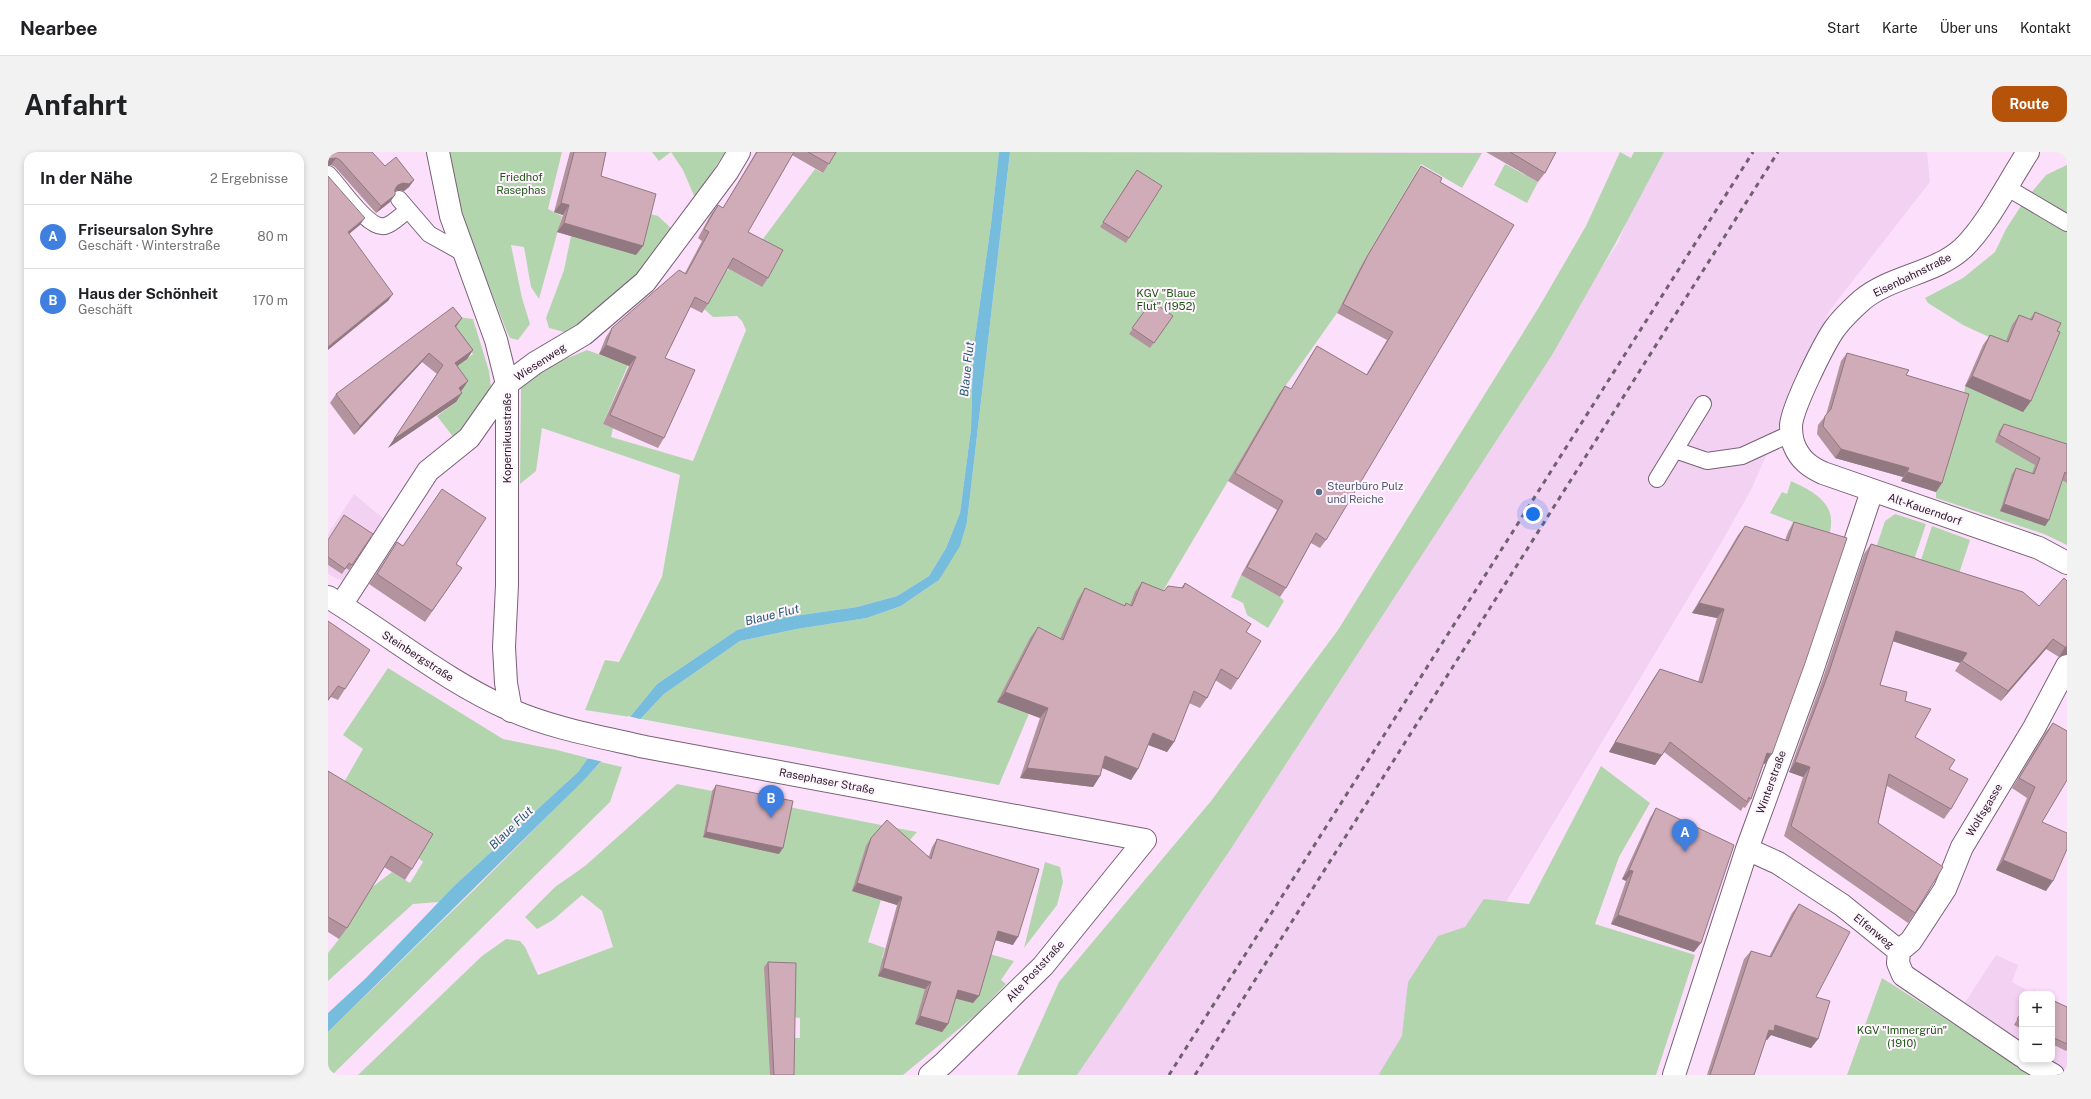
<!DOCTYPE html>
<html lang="de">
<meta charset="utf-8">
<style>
:root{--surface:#fff;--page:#f2f2f2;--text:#202124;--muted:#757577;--line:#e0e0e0;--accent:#b45309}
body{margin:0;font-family:"Public Sans",sans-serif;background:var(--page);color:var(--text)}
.controls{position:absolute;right:12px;bottom:12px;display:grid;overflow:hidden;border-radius:8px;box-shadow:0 2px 6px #0003}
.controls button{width:36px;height:36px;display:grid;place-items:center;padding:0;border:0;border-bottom:1px solid var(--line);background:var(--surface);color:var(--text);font:20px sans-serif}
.you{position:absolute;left:1205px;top:362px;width:14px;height:14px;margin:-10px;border:3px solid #fff;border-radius:50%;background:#1a73e8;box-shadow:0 0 0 6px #1a73e833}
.badge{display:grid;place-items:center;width:26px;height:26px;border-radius:50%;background:var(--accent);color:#fff;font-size:13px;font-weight:700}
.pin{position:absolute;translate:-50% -33px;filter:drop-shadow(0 1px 2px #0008)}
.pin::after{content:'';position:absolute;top:21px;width:14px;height:12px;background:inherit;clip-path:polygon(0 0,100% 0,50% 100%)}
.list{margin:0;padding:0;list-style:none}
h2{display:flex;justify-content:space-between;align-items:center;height:52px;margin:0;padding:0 16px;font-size:17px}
h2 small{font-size:13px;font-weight:400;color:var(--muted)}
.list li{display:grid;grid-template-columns:26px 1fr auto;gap:12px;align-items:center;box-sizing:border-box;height:64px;padding:0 16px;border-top:1px solid var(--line)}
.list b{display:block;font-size:15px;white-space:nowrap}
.list p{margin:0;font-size:13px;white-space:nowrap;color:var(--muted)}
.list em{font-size:13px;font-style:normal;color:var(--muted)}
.map{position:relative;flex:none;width:1739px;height:923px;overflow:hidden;border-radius:12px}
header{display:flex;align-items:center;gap:24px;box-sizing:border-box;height:56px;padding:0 20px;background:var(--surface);border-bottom:1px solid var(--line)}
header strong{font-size:19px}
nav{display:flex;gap:22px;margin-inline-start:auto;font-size:14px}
.intro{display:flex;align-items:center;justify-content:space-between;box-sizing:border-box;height:96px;padding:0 24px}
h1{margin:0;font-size:28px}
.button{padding:10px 18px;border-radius:12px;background:var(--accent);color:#fff;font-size:14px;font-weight:700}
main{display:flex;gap:24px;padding:0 24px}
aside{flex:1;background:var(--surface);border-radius:12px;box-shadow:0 2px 6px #0003}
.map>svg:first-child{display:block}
.built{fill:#f3d1f2}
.green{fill:#b3d5ad;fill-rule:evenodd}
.water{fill:#76bddd}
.pier{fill:#fce0fb}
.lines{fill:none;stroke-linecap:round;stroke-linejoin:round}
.service-casing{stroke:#796078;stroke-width:18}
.minor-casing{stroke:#796078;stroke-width:24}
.service{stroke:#fff;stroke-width:16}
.minor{stroke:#fff;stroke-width:22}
.rail{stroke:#716070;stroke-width:3;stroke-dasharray:5 5;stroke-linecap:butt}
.wall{fill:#b3939e}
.shaded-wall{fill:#927881}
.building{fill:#d0abb8;stroke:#927881}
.service-dot{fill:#5c6f8a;stroke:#fff4fe;stroke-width:1.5}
.labels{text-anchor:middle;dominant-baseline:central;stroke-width:4;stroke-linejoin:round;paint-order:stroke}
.park-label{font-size:11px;fill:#1f5816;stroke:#fff4fe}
.street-label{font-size:11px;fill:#251b24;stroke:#fff4fe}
.service-label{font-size:11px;fill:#4e5e75;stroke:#fff4fe;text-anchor:start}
.water-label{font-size:12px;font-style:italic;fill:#215a70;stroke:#fff4fe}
</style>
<header>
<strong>Nearbee</strong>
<nav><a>Start</a><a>Karte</a><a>Über uns</a><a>Kontakt</a></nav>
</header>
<div class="intro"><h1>Anfahrt</h1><a class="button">Route</a></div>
<main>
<aside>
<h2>In der Nähe<small>2 Ergebnisse</small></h2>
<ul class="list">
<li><span class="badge" style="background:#3f7fe0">A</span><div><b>Friseursalon Syhre</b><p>Geschäft · Winterstraße</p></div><em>80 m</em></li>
<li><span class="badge" style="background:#3f7fe0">B</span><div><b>Haus der Schönheit</b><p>Geschäft</p></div><em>170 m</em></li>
</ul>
</aside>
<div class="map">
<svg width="1739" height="923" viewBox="0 0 1739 923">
<rect width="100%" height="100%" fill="#fce0fb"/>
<path class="built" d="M 1327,0 L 1599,0 L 1602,30 L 1502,158 L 1423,338 L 1389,398 L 1141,812 L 1078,923 L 748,923 L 916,657 L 1290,91 Z
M 26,342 L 56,367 L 14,429 L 0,422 L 0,382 Z
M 1668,803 L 1690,813 L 1684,830 L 1706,842 L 1694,842 L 1694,895 L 1634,855 Z
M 1724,852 L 1739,860 L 1739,923 L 1714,908 L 1724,908 Z"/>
<path class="green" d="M 122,0 L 234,0 L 220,57 L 234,64 L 211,147 L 203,135 L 196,95 L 183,93 L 194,146 L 202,172 L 190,188 L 182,186 L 179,180 L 134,66 Z
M 324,0 L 343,0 L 331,9 Z
M 343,0 L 397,0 L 367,46 L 355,18 Z
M 507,0 L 671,0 L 663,72 L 645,200 L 643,277 L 632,361 L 618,396 L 601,424 L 569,444 L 529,455 L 452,466 L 409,478 L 329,532 L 302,565 L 257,558 L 277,508 L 291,510 L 334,425 L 352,323 L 214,276 L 208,319 L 192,332 L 193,235 L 201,222 L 259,198 L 300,213 L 275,272 L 285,276 L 283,285 L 365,309 L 418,178 L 414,169 L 409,164 L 385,165 L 376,157 L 396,120 L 401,117 L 434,135 L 432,91 L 487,17 L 494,21 Z
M 682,0 L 1154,1 L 1134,36 L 1093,12 L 1034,112 L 1009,161 L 951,243 L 829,449 L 797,465 L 731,490 L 671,633 L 313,567 L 336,542 L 412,489 L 469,477 L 539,466 L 573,454 L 611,428 L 639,370 Z
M 1292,0 L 1303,6 L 1306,0 L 1336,0 L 1287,92 L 1224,203 L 902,698 L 749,923 L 689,923 L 731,830 L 883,649 L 1010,478 L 1211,155 L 1258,74 Z
M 1177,12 L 1210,30 L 1199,51 L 1166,33 Z
M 1739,13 L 1739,63 L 1703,41 L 1718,23 Z
M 1693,54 L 1739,80 L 1739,393 L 1716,382 L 1608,346 L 1608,340 L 1635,251 L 1637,234 L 1695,259 L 1676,192 L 1635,173 L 1600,151 L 1597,146 L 1635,126 L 1667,100 L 1678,77 Z
M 319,61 L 330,64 L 345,78 L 311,121 L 250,172 L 236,180 L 221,176 L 218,166 L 236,118 L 243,84 Z
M 129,165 L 145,167 L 161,219 L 163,235 L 126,286 L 109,264 L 128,250 L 121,220 L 145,202 L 121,169 Z
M 1463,329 C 1480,337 1505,348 1503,372 C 1503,378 1500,386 1498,393 L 1460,380 L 1465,370 L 1442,361 L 1454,340 L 1459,342 Z
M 1567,362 L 1598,372 L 1583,417 L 1545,405 L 1557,369 Z
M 1604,374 L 1642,388 L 1628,431 L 1592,411 Z
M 913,423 L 952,445 L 956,449 L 940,476 L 919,463 L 915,451 L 903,445 Z
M 60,516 L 175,587 L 229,598 L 260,606 L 250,620 L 126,734 L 111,750 L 85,752 L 0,829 L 0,801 L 11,787 L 43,736 L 64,720 L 82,731 L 95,710 L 11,639 L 35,597 L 15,583 Z
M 273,610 L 294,615 L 282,650 L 4,923 L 0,923 L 0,880 L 149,735 Z
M 1273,614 L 1322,651 L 1291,705 L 1267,772 L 1367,803 L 1328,923 L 1053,923 L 1051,922 L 1074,884 L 1080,830 L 1110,784 L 1137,775 L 1156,747 L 1201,752 Z
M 349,632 L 384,639 L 375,685 L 461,655 L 589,680 L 566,706 L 524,739 L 553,748 L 540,790 L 557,796 L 554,806 L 561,808 L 598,838 L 587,872 L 624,848 L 629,847 L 645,851 L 603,785 L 686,809 L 673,828 L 678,832 L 649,862 L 575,923 L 30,923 L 154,804 L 178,787 L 192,789 L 197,795 L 210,823 L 285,795 L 274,759 L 254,743 L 225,768 L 209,777 L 197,765 L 227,735 L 257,714 ZM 464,865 L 472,866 L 472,886 L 440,886 Z
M 717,710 L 732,715 L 735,730 L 729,753 L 696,796 Z
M 1554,826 L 1707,923 L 1519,923 Z"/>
<path class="water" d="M 671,0 L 682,0 L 639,370 L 632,394 L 611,428 L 573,454 L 539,466 L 469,477 L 412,489 L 336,542 L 254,630 L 0,880 L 0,861 L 38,826 L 126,734 L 250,620 L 260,606 L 302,565 L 329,532 L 409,478 L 452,466 L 529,455 L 569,444 L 601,424 L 618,396 L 632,361 L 643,277 L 645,200 L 663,72 Z"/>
<path class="pier" d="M 300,564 L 316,568 L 276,610 L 258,606 Z"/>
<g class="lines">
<defs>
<path id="service" d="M 0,22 C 12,34 40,78 57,74 C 65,72 73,63 80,58
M 1678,35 L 1739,71
M 71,47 L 101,82 L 137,102
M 1347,298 L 1379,309 L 1414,304 L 1464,281
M 1329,327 L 1375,252"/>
<path id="minor" d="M 110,0 L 123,64 L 168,188 L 179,232 L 179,433 L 176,495 L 178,531 L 183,559
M 1700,0 C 1681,29 1658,75 1634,97 C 1606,122 1563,124 1534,148 C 1524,157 1513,167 1505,179 C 1494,196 1465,254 1463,273 C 1463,278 1464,288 1466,293 C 1472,308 1482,315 1495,321 L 1711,396 L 1739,411
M 0,445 C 61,482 117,529 183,558 C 223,576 274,585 317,595 L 817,688 L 715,814 L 616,911 L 602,923
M 13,453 L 100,319 L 141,286 L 179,232 L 207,211 L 256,182 L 317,130 L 399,20 L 411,0
M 1419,697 L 1450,711 L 1514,753 L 1571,799 L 1570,811 L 1575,823 L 1694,904
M 1571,799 L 1583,789 L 1617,737 L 1634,695 L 1706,576 L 1739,514
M 1699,908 L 1725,923
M 1346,923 L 1419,697 L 1482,525 L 1544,339"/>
</defs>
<use href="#service" class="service-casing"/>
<use href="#minor" class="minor-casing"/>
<use href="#service" class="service"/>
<use href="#minor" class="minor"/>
<path class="rail" d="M 841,923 L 1425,0
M 867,923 L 1450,0"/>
</g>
<path class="wall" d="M 0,0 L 57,14 L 86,28 L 81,35 L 76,39 L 70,38 L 67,39 L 67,43 L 62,50 L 48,61 L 7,15 L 3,13 L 0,13 Z
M 242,0 L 278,0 L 273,24 L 308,103 L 229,80 L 235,63 L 226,60 Z
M 428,0 L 508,0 L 495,21 L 464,3 L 420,80 L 440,126 L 434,135 L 399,116 L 380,152 L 374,161 L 362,155 L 337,206 L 336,286 L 330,296 L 275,272 L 301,214 L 271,202 L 278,185 L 284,176 L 357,121 L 374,89 L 370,86 L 383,62 L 390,53 L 395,56 Z
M 1158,0 L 1228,0 L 1217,21 L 1210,30 Z
M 1093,14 L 1112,30 L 998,388 L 992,396 L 983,391 L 958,436 L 952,445 L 913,423 L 949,358 L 900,329 L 951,242 L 957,234 L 963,237 L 983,203 L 989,194 L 1038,223 L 1059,188 L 1009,161 L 1034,112 L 1087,23 Z
M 805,23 L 801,86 L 798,91 L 772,75 Z
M 824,149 L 845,164 L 822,196 L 801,182 Z
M 1707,160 L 1729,179 L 1703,249 L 1695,260 L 1637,234 L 1655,193 L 1662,183 L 1678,189 L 1684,173 L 1691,163 L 1702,167 Z
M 128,175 L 145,198 L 139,207 L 129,214 L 140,229 L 133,239 L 128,250 L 60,296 L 109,222 L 94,210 L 26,283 L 2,251 L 8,242 Z
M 1519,201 L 1578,223 L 1614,331 L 1608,340 L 1573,329 L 1575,325 L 1507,306 L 1489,282 L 1490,273 L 1498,263 L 1513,209 Z
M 1676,272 L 1739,292 L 1739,331 L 1734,328 L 1721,368 L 1717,374 L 1672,359 L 1684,322 L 1688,316 L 1704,321 L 1707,313 L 1667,290 L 1671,279 Z
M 1466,370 L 1437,612 L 1436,611 L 1423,647 L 1417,656 L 1415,655 L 1413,659 L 1336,600 L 1327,613 L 1281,600 L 1325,527 L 1332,517 L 1370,530 L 1389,466 L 1364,461 L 1410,383 L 1417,374 L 1457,388 L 1460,380 Z
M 45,382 L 21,418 L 18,416 L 14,422 L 0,413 L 0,388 Z
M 69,390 L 75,394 L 128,412 L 134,416 L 97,470 L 41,432 Z
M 1543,392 L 1711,454 L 1739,429 L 1739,502 L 1731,505 L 1718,497 L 1673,549 L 1627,519 L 1632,511 L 1565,489 L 1552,533 L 1577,549 L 1587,585 L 1621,617 L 1623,657 L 1616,667 L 1559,634 L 1550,671 L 1587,761 L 1580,771 L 1456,684 L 1475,625 L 1461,620 L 1494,529 L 1536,402 Z
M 814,430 L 836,439 L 853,436 L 857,431 L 918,480 L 910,527 L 903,538 L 887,528 L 879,546 L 872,556 L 861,551 L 846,590 L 839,600 L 820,593 L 810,617 L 803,628 L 774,616 L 772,624 L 765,635 L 692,626 L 712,566 L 669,550 L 702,486 L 710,475 L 732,487 L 750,447 L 757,436 L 796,454 L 798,451 L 802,453 L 807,440 Z
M 0,469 L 17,537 L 10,548 L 3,545 L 0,549 Z
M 1725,571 L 1714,670 L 1718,739 L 1668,718 L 1699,646 L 1684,636 L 1717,581 Z
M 0,619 L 84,717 L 77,728 L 56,715 L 19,776 L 11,787 L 0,780 Z
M 388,633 L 451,702 L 375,685 L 384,639 Z
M 1328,656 L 1366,800 L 1283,772 L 1298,729 L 1294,727 L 1322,666 Z
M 543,686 L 601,704 L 604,695 L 609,687 L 685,793 L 667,788 L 645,851 L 628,846 L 620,872 L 614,880 L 587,872 L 597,837 L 550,824 L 569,753 L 524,739 L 538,694 Z
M 1471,752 L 1488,845 L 1490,887 L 1483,896 L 1443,883 L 1439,888 L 1438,887 L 1426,923 L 1379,923 L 1416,807 L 1423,799 L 1441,805 L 1464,761 Z
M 440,810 L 466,923 L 442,923 L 436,815 Z
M 1724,848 L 1739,855 L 1739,898 L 1738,899 L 1724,892 Z
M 1694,859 L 1694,877 L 1686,873 Z"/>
<path class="shaded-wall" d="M 8,6 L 3,13 L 0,13 L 0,7 Z
M 86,28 L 81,35 L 76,39 L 70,38 L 65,40 L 70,33 L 75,31 Z
M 67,43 L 62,50 L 48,61 L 53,54 Z
M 233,51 L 241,53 L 235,63 L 226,60 Z
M 37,66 L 32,73 L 15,87 L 20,80 Z
M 236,71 L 315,94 L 308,103 L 229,80 Z
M 65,142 L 60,149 L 0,198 L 0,195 Z
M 134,166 L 128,175 L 121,183 L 127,174 Z
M 278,193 L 308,205 L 301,214 L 271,202 Z
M 145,198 L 139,207 L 121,220 L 127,211 Z
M 101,201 L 94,210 L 26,283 L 32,274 Z
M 1644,224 L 1703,249 L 1695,260 L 1637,234 Z
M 140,229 L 134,238 L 124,245 L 131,236 Z
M 134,241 L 128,250 L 60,296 L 66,287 Z
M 1513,297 L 1581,316 L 1575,325 L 1507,306 Z
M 1579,320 L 1614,331 L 1608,340 L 1573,329 Z
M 1676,352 L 1721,368 L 1717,374 L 1672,359 Z
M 1371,451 L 1396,457 L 1389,466 L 1364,461 Z
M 1568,479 L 1639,501 L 1632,511 L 1561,488 Z
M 1725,487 L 1718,497 L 1673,549 L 1680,539 Z
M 1737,495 L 1739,495 L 1739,502 L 1731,505 Z
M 677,540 L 720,556 L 712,566 L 669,550 Z
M 825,581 L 846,590 L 839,600 L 818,592 Z
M 1287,590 L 1334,603 L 1327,613 L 1281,600 Z
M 1439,601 L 1444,602 L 1437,612 L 1432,610 Z
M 777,604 L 810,617 L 803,628 L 770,614 Z
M 1467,610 L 1482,615 L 1475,625 L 1461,620 Z
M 699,616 L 772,624 L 765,635 L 692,626 Z
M 378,680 L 455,696 L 451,702 L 375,685 Z
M 1675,708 L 1725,729 L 1718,739 L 1668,718 Z
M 1301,718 L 1305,719 L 1298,729 L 1294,727 Z
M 529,731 L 574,745 L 569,753 L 524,739 Z
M 1290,763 L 1373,791 L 1366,800 L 1283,772 Z
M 670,779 L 690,785 L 685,793 L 664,787 Z
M 555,816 L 603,830 L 597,837 L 550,824 Z
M 630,838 L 651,844 L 645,851 L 625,846 Z
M 592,864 L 620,872 L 614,880 L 587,872 Z
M 1447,873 L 1490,887 L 1483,896 L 1443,883 L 1439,888 L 1435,886 L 1441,878 Z"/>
<path class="building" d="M 0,0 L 44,0 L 57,14 L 68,5 L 86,28 L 81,32 L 75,31 L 70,33 L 67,37 L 67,43 L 53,54 L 12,8 L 8,6 L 0,7 Z
M 246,0 L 278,0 L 273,24 L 328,42 L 315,94 L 236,71 L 241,53 L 233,51 Z
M 429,0 L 466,0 L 420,80 L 455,98 L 440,126 L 405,106 L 380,152 L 367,145 L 337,206 L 367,218 L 336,286 L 282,263 L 308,205 L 278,193 L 284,176 L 351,118 L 358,122 L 381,80 L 376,77 L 390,53 L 395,56 Z
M 480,0 L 508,0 L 501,12 Z
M 1182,0 L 1228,0 L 1217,21 Z
M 1093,14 L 1114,26 L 1112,30 L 1186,73 L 998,388 L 988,381 L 958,436 L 919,415 L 955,349 L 907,321 L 957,234 L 963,237 L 989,194 L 1039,223 L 1065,180 L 1015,152 L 1040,103 Z
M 809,18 L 834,34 L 801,86 L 775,70 Z
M 0,24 L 37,66 L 20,80 L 65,142 L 0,195 Z
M 824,149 L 845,164 L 826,191 L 804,176 Z
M 125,155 L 134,166 L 127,174 L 145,198 L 127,211 L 140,229 L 131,236 L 134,241 L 66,287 L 115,213 L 101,201 L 32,274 L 8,242 Z
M 1707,160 L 1733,171 L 1729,179 L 1732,180 L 1703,249 L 1644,224 L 1662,183 L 1680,190 L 1691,163 L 1704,168 Z
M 1519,201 L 1581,218 L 1578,223 L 1641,242 L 1614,331 L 1579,320 L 1581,316 L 1513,297 L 1495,274 L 1497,264 L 1503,257 Z
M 1676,272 L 1739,292 L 1739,322 L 1737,320 L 1721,368 L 1676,352 L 1688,316 L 1706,322 L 1712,306 L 1671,283 Z
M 114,337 L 158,366 L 128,412 L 134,416 L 104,459 L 49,422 L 69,390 L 75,394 Z
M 16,363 L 45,382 L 24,413 L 21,411 L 17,417 L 0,405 L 0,388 Z
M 1466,370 L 1519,386 L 1477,511 L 1444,602 L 1439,601 L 1423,647 L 1421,645 L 1419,650 L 1342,590 L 1334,603 L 1287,590 L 1332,517 L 1374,531 L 1396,457 L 1371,451 L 1417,374 L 1460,389 Z
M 1543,392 L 1695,440 L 1711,454 L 1736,426 L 1739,429 L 1739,495 L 1737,495 L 1725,487 L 1680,539 L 1634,509 L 1639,501 L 1568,479 L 1552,533 L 1579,540 L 1577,549 L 1603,557 L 1587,585 L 1627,608 L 1621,617 L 1640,627 L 1623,657 L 1561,622 L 1550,671 L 1615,715 L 1587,761 L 1463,674 L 1482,615 L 1467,610 L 1501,520 Z
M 814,430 L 836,439 L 840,434 L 855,436 L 857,431 L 923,472 L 918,480 L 933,489 L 910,527 L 893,517 L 879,546 L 866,539 L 846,590 L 825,581 L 810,617 L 777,604 L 772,624 L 699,616 L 720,556 L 677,540 L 710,475 L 735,488 L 757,436 L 797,454 L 798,451 L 804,454 Z
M 0,469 L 42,498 L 17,537 L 10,534 L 0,548 Z
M 1725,571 L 1739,579 L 1739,628 L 1714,670 L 1739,681 L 1739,697 L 1725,729 L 1675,708 L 1707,635 L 1691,626 Z
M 0,619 L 105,682 L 84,717 L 63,704 L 19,776 L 0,765 Z
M 388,633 L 465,649 L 455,696 L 378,680 Z
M 1328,656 L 1406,693 L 1373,791 L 1290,763 L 1305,719 L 1301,718 Z
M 559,668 L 603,707 L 609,687 L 711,717 L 690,785 L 670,779 L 651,844 L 630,838 L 620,872 L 592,864 L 603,830 L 555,816 L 574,745 L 529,731 L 543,686 Z
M 1471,752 L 1522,780 L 1488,845 L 1502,849 L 1490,887 L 1447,873 L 1446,879 L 1441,878 L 1426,923 L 1382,923 L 1388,905 L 1423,799 L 1443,805 Z
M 440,810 L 468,811 L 466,923 L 446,923 Z
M 1706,839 L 1712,842 L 1705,842 Z
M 1724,848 L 1739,855 L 1739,892 L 1724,885 Z
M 1694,860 L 1694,870 L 1689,867 Z"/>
<circle class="service-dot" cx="991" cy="340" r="4"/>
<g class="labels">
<g class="park-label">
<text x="193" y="25">Friedhof<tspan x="193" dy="13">Rasephas</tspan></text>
<text x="838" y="141">KGV "Blaue<tspan x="838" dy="13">Flut" (1952)</tspan></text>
<text x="1574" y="878">KGV "Immergrün"<tspan x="1574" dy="13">(1910)</tspan></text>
</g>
<g class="street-label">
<text transform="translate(1584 123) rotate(-26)">Eisenbahnstraße</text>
<text transform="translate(212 210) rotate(-33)">Wiesenweg</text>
<text transform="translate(179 286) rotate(-90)">Kopernikusstraße</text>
<text transform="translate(1597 357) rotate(19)">Alt-Kauerndorf</text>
<text transform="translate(90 504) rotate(33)">Steinbergstraße</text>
<text transform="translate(499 629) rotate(11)">Rasephaser Straße</text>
<text transform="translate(1443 630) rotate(-70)">Winterstraße</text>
<text transform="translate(1656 658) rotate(-59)">Wolfsgasse</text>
<text transform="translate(1546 779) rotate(39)">Elfenweg</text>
<text transform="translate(707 819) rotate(-47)">Alte Poststraße</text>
</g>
<g class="service-label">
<text x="999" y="334">Steurbüro Pulz<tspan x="999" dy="13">und Reiche</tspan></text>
</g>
<g class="water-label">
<text transform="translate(639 217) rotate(-84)">Blaue Flut</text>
<text transform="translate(444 463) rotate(-14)">Blaue Flut</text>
<text transform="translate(183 676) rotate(-44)">Blaue Flut</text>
</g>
</g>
</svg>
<div class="controls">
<button>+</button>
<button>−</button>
</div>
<div class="you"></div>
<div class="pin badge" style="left:1357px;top:700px;background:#3f7fe0">A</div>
<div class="pin badge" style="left:443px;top:666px;background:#3f7fe0">B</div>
</div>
</main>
